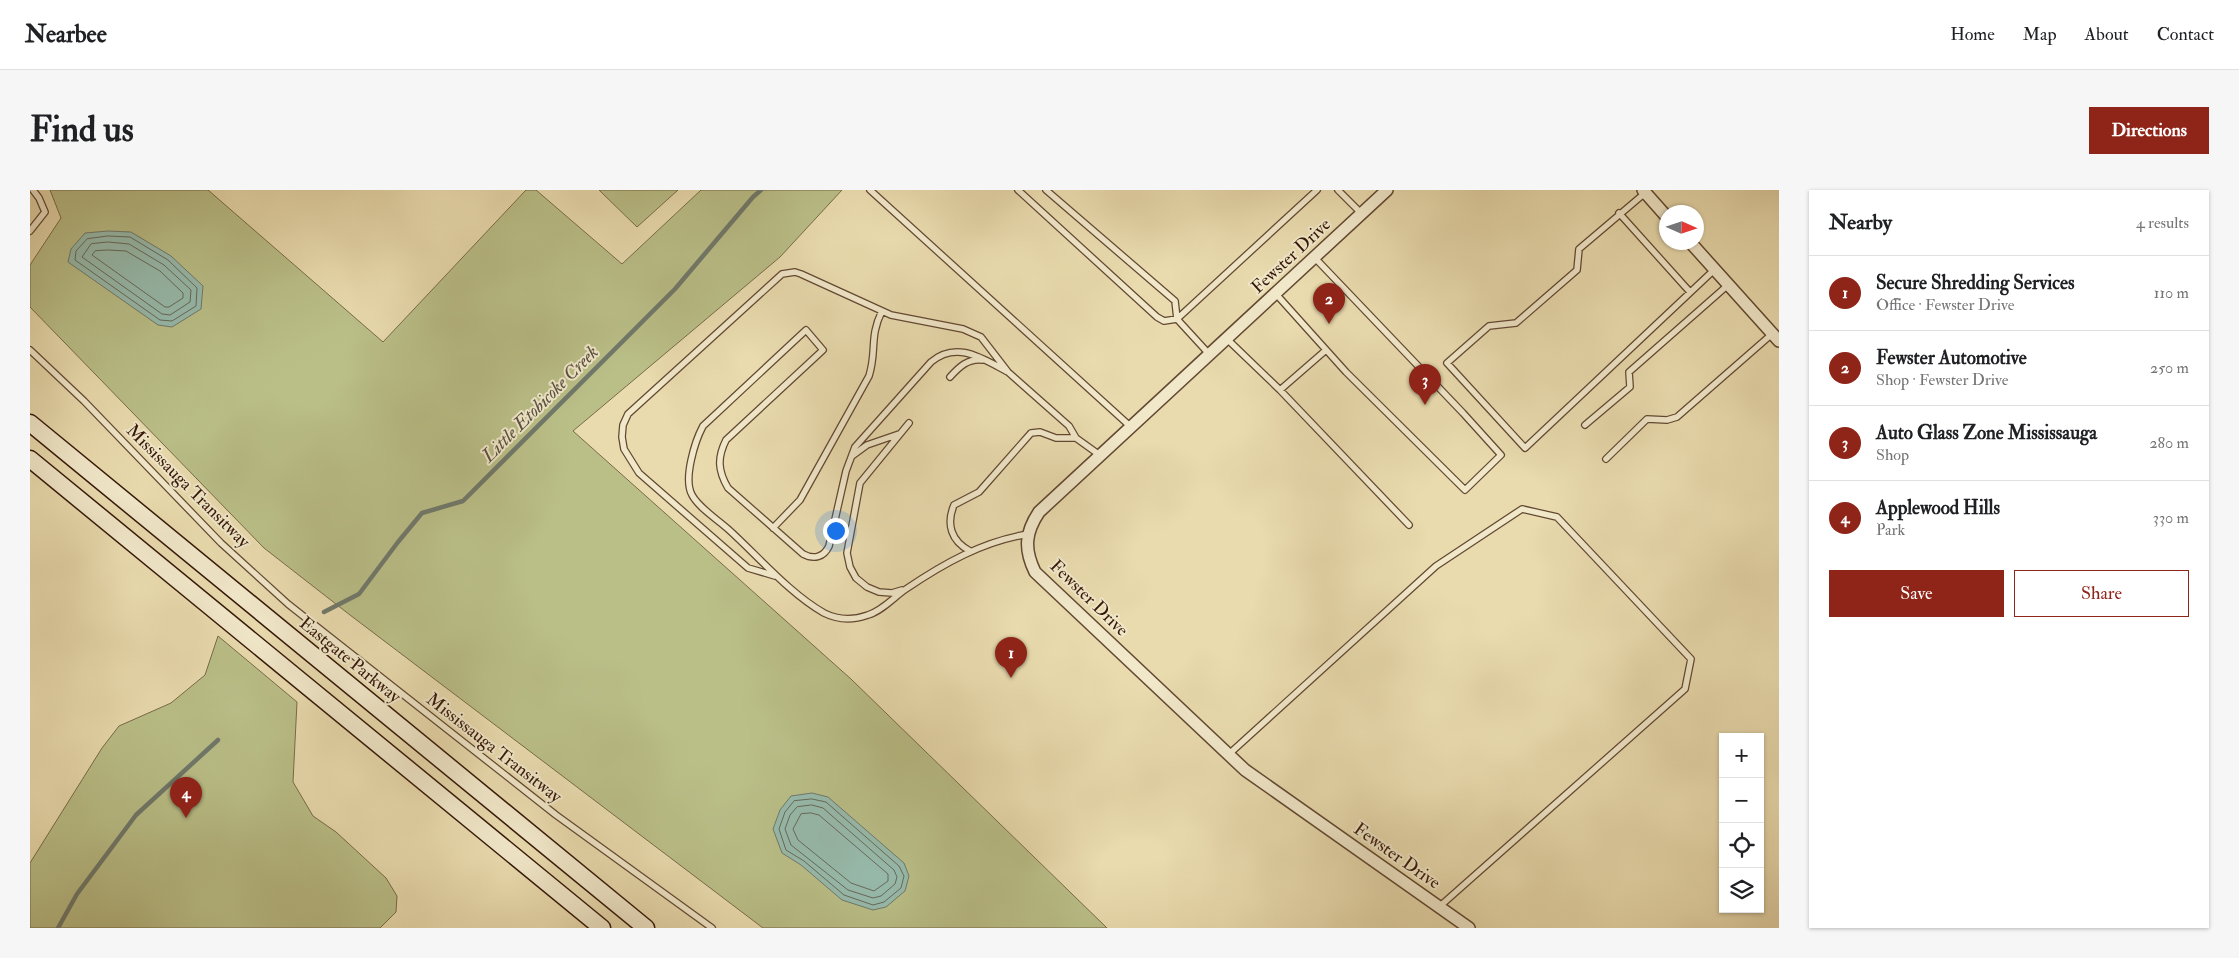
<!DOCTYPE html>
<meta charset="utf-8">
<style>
:root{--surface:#fff;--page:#f6f6f6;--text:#202124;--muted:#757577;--line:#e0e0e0;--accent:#8f2418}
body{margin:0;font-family:"IM FELL Double Pica",serif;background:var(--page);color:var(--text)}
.controls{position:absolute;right:15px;bottom:15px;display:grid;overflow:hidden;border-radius:0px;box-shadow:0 1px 4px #0004}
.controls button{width:45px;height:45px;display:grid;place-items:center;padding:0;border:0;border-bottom:1px solid var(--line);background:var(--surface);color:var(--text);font:25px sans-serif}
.compass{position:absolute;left:1629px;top:15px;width:45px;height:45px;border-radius:50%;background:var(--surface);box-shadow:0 1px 4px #0004;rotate:93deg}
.you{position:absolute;left:805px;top:340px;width:18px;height:18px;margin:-12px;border:4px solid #fff;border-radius:50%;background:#1a73e8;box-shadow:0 0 0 8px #1a73e833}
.badge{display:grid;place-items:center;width:32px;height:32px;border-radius:50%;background:var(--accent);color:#fff;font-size:16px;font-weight:700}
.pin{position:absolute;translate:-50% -41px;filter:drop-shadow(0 1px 2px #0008)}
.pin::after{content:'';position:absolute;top:26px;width:18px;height:15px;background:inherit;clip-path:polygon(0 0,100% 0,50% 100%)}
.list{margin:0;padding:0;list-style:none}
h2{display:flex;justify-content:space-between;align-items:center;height:65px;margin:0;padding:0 20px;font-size:21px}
h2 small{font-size:16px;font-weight:400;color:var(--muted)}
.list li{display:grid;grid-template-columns:32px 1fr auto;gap:15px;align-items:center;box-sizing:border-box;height:75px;padding:0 20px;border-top:1px solid var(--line)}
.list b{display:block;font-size:19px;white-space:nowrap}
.list p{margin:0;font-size:16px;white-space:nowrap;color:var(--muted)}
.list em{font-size:16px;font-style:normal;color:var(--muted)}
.actions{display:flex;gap:10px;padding:15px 20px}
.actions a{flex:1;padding:11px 0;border:1px solid var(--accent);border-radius:0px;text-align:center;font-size:18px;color:var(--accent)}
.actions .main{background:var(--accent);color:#fff}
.icon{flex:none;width:28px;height:28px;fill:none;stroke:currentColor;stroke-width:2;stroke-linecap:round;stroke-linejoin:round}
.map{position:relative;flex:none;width:1749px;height:738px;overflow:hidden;border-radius:0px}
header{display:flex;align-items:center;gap:30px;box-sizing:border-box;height:70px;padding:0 25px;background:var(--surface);border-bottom:1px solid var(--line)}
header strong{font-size:24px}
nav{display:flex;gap:28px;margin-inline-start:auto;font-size:18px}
.intro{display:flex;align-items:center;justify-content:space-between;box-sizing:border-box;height:120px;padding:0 30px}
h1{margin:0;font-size:35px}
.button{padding:12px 22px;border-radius:0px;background:var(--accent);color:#fff;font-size:18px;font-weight:700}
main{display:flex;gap:30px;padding:0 30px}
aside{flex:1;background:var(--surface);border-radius:0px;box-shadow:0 1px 4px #0004}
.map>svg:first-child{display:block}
.green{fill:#babf88;stroke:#786b48}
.water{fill:#97bbad;stroke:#70796b}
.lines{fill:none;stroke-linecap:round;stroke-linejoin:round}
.shore{stroke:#66695a;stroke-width:1}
.stream{stroke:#70796b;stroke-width:4.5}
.service-casing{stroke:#624832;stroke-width:8}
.minor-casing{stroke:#624832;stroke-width:14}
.secondary-casing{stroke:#351708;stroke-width:19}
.service{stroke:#f1e8ca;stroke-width:5.5}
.minor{stroke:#f1e8ca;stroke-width:11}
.secondary{stroke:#f1e8ca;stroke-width:16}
.labels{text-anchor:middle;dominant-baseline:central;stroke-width:4;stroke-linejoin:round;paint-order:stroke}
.street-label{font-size:18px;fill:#351708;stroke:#f1e8ca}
.water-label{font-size:19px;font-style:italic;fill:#575042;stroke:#f1e8ca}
</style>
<header>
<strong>Nearbee</strong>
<nav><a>Home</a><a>Map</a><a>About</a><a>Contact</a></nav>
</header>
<div class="intro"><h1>Find us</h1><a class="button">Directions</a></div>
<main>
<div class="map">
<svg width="1749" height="738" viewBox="0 0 1749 738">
<rect width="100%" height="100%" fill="#e9dbae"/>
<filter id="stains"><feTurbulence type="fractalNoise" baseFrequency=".004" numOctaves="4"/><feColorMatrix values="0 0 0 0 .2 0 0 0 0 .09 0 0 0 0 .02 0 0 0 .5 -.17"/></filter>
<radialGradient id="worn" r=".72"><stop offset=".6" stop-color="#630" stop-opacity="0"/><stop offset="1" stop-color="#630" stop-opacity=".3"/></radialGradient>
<path class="green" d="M 20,0 L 178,0 L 353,152 L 496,0 L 506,0 L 592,74 L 671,0 L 812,0 L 750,67 L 543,241 L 821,489 L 1077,738 L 733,738 L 320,425 L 234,358 L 0,117 L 0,75 L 31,28 Z
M 569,0 L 648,0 L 607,37 Z
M 188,446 L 267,512 L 263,592 L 283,626 L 306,642 L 356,688 L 367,706 L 366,722 L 350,738 L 0,738 L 0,673 L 72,558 L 89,536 L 141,513 L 175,485 Z"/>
<path class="water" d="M 78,41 L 101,42 L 141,66 L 173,96 L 171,119 L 142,137 L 128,135 L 38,72 L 41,59 L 55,43 Z
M 782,603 L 798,607 L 874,673 L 879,686 L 875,701 L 856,717 L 843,720 L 812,710 L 771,675 L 752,663 L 743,639 L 750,620 L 761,606 Z"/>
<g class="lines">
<path class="shore" d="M 78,46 L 100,47 L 138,70 L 167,98 L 166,116 L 142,131 L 130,130 L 45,70 L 46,61 L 57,49 Z
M 78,52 L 99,54 L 134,75 L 161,100 L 160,112 L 140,125 L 132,124 L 52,67 L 61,54 Z
M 78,60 L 96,61 L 130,81 L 153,103 L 153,108 L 139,117 L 135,117 L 62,65 L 65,61 Z
M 782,609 L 796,612 L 869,676 L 874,686 L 871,698 L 854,712 L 843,715 L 814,705 L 774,671 L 756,660 L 749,639 L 755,622 L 764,611 Z
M 782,615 L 793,618 L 864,680 L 867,687 L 865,694 L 851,706 L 843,708 L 818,700 L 761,655 L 755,639 L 760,625 L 767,617 Z
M 781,623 L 789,625 L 858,684 L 858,691 L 844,701 L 821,693 L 768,650 L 763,639 L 771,624 Z"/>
<path class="stream" d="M 294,422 L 329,404 L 368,352 L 392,323 L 433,311 L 645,99 L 723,7 L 731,0
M 28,738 L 47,704 L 106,625 L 188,550"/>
<defs>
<path id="service" d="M 840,0 L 1101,237
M 988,0 L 1127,127 L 1134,131 L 1147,129 L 1287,0
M 1016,0 L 1145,111 L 1147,129 L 1180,165
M 1308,0 L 1332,24
M 1615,3 L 1549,59 L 1547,80 L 1486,133 L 1459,136 L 1417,173 L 1495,258 L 1684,80
M 1589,23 L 1660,102
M 0,41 L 15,22 L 9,8 L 3,0
M 1246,104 L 1316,182 L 1435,300 L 1471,265 L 1433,223 L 1285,68
M 1197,149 L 1250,200 L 1296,160
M 0,160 L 54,211 L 191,353 L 258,414 L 526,625 L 682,738
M 978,182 C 953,169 927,150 901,172 L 825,257 L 816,281 L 799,356 C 794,367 784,370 773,364 L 698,298 C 688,281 687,268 696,250 L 793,160 L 776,140 L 673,236 C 665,251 653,289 662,305 C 669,318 687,329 698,339 C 728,366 759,403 794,423 C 808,430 824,430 838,425 C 852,421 864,407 876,399 C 913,374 953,351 999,344
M 920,187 C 929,177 938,168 953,170
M 1250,200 L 1379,335
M 1555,235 L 1600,197 L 1599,182 L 1698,95
M 822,266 L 837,255 L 869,244
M 1576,269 L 1617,229 L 1637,230 L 1647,227 L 1742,144
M 743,338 L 770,310 L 839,186 C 847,161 839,147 852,121
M 940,361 C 921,351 916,334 924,315 L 949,302 L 1001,243 L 1010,242 L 1026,248 L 1046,248
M 745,386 L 718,378 L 609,283 L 594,259 L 592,247 L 593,235 L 598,224 L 752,84 L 765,82 L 771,84 L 861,125 L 933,139 L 951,147 L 978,182 L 1039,236 L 1046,248 L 1071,266
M 872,400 L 862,403 L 849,402 L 837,397 L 826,388 L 820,377 L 817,363 L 830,293 L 879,233
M 1198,565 L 1406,376 L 1492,319 L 1527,327 L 1661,469 L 1655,499 L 1409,717"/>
<path id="minor" d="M 1357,0 L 1009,322 C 995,343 994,359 1005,382 L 1215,580 L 1439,738
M 1613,0 L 1636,26
M 1660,52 L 1749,151"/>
<path id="secondary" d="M 0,233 L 616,738
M 0,269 L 572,738"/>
</defs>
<use href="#service" class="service-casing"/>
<use href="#minor" class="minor-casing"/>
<use href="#secondary" class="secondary-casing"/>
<use href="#service" class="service"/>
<use href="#minor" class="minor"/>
<use href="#secondary" class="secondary"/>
</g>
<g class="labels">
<g class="street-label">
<text transform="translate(1261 66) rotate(-43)">Fewster Drive</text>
<text transform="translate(158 296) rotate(45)">Mississauga Transitway</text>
<text transform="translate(1059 408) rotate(44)">Fewster Drive</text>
<text transform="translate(320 470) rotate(39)">Eastgate Parkway</text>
<text transform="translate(464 558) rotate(38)">Mississauga Transitway</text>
<text transform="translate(1367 666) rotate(35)">Fewster Drive</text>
</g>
<g class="water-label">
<text transform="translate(510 214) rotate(-45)">Little Etobicoke Creek</text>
</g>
</g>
<rect width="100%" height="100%" filter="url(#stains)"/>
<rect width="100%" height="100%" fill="url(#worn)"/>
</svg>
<div class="controls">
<button>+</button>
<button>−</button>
<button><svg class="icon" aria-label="locate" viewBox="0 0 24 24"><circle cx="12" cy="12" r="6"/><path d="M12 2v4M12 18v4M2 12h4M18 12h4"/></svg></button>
<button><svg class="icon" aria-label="layers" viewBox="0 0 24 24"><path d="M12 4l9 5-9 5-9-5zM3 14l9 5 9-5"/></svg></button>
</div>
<svg class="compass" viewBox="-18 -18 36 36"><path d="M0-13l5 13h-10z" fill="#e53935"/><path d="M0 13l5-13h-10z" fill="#757577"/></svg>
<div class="you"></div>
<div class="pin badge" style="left:981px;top:488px">1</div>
<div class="pin badge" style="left:1299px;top:134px">2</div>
<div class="pin badge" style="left:1395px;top:215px">3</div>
<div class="pin badge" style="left:156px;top:628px">4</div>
</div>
<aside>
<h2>Nearby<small>4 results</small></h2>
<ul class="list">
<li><span class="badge">1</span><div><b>Secure Shredding Services</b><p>Office · Fewster Drive</p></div><em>110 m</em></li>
<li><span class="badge">2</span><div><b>Fewster Automotive</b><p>Shop · Fewster Drive</p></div><em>250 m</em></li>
<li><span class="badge">3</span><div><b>Auto Glass Zone Mississauga</b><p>Shop</p></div><em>280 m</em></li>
<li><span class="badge">4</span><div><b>Applewood Hills</b><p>Park</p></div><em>330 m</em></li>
</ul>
<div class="actions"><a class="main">Save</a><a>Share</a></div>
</aside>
</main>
